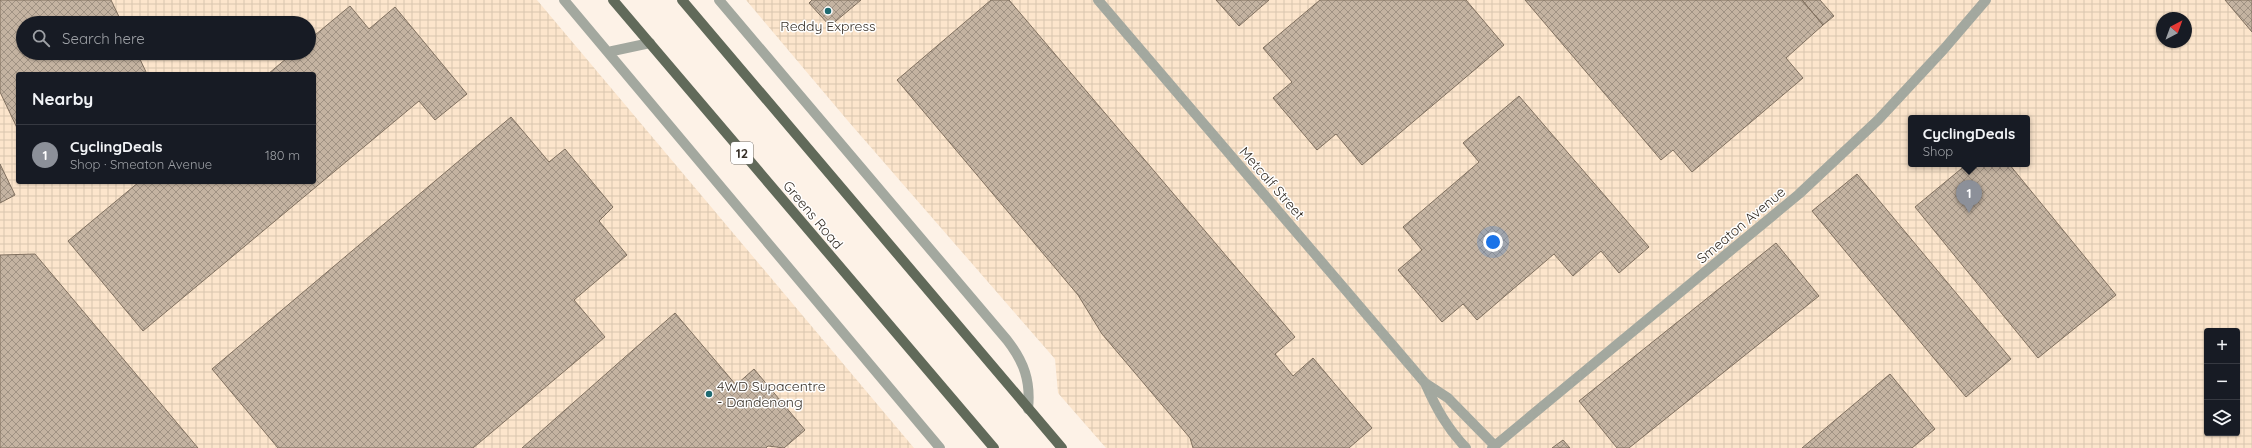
<!DOCTYPE html>
<meta charset="utf-8">
<style>
:root{--surface:#171b24;--page:#20242c;--text:#f1f3f6;--muted:#9ea1a6;--line:#363941;--accent:#8c9099}
body{margin:0;font-family:Quicksand,sans-serif;background:var(--page);color:var(--text)}
.controls{position:absolute;right:12px;bottom:12px;display:grid;overflow:hidden;border-radius:4px;box-shadow:0 1px 3px #0004}
.controls button{width:36px;height:36px;display:grid;place-items:center;padding:0;border:0;border-bottom:1px solid var(--line);background:var(--surface);color:var(--text);font:20px sans-serif}
.compass{position:absolute;left:2156px;top:12px;width:36px;height:36px;border-radius:50%;background:var(--surface);box-shadow:0 1px 3px #0004;rotate:41deg}
.you{position:absolute;left:1493px;top:242px;width:14px;height:14px;margin:-10px;border:3px solid #fff;border-radius:50%;background:#1a73e8;box-shadow:0 0 0 6px #1a73e833}
.badge{display:grid;place-items:center;width:26px;height:26px;border-radius:50%;background:var(--accent);color:#fff;font-size:13px;font-weight:700}
.pin{position:absolute;translate:-50% -33px;filter:drop-shadow(0 1px 2px #0008)}
.pin::after{content:'';position:absolute;top:21px;width:14px;height:12px;background:inherit;clip-path:polygon(0 0,100% 0,50% 100%)}
.popup{position:absolute;left:1908px;top:115px;width:122px;height:52px;box-sizing:border-box;display:grid;place-content:center;border-radius:4px;background:var(--surface);filter:drop-shadow(0 1px 3px #0005);font-size:13px;white-space:nowrap;color:var(--muted)}
.popup b{font-size:15px;color:var(--text)}
.popup::after{content:'';position:absolute;left:50%;top:100%;margin-left:-8px;border:8px solid transparent;border-top-color:var(--surface)}
.list{margin:0;padding:0;list-style:none}
h2{display:flex;justify-content:space-between;align-items:center;height:52px;margin:0;padding:0 16px;font-size:17px}
h2 small{font-size:13px;font-weight:400;color:var(--muted)}
.list li{display:grid;grid-template-columns:26px 1fr auto;gap:12px;align-items:center;box-sizing:border-box;height:60px;padding:0 16px;border-top:1px solid var(--line)}
.list b{display:block;font-size:15px;white-space:nowrap}
.list p{margin:0;font-size:13px;white-space:nowrap;color:var(--muted)}
.list em{font-size:13px;font-style:normal;color:var(--muted)}
.icon{flex:none;width:22px;height:22px;fill:none;stroke:currentColor;stroke-width:2;stroke-linecap:round;stroke-linejoin:round}
.map{position:relative;flex:none;width:2252px;height:448px;overflow:hidden}
.search{position:absolute;background:var(--surface);box-shadow:0 1px 3px #0004;left:16px;top:16px;width:300px;height:44px;display:flex;align-items:center;gap:10px;box-sizing:border-box;padding:0 14px;border-radius:22px;color:var(--muted);font-size:15px}
.panel{position:absolute;background:var(--surface);box-shadow:0 1px 3px #0004;left:16px;top:72px;width:300px;height:112px;border-radius:4px}
.map>svg:first-child{display:block}
.industrial{fill:url(#industrial-grid);fill-rule:evenodd}
.building{fill:url(#building-cross-hatch);stroke:#80705f}
.lines{fill:none;stroke-linecap:round;stroke-linejoin:round}
.street{stroke:#a3a89f;stroke-width:10}
.primary{stroke:#616a5a;stroke-width:10}
.poi-dot{fill:#1e6a71;stroke:#fff;stroke-width:1.5}
.labels{text-anchor:middle;dominant-baseline:central;stroke-width:3;stroke-linejoin:round;paint-order:stroke}
.shield{fill:#fff;stroke:#736e68;stroke-width:1}
.shield-label{font-size:13px;font-weight:bold;fill:#373028}
.poi-label{font-size:14px;fill:#373028;stroke:#fff}
.street-label{font-size:14px;fill:#373028;stroke:#fff}
</style>
<div class="map">
<svg width="2252" height="448" viewBox="0 0 2252 448">
<defs>
<pattern id="industrial-grid" width="8" height="8" patternUnits="userSpaceOnUse"><rect width="8" height="8" fill="#fce5cc"/><path d="M0 4h8M4 0v8" fill="none" stroke="#d9c5af"/></pattern>
<pattern id="building-cross-hatch" width="8" height="8" patternUnits="userSpaceOnUse"><rect width="8" height="8" fill="#c4b3a1"/><path d="M0 0l8 8M0 8l8-8" fill="none" stroke="#a09283"/></pattern>
</defs>
<rect width="100%" height="100%" fill="#fdf2e7"/>
<path class="industrial" d="M 0,0 L 537,0 L 914,448 L 0,448 ZM 23,23 L 309,23 L 309,53 L 23,53 ZM 18,74 L 314,74 L 314,182 L 18,182 Z
M 746,0 L 2252,0 L 2252,448 L 1106,448 L 1058,393 L 1055,359 L 848,121 ZM 2162,18 L 2186,18 L 2186,42 L 2162,42 ZM 1911,118 L 2027,118 L 2027,164 L 1911,164 ZM 2207,331 L 2237,331 L 2237,433 L 2207,433 Z"/>
<path class="building" d="M 0,0 L 111,0 L 122,23 L 23,23 L 23,53 L 137,53 L 147,74 L 18,74 L 18,130 L 0,92 Z
M 812,0 L 861,0 L 830,26 L 809,3 Z
M 991,0 L 1009,0 L 1295,337 L 1275,354 L 1293,376 L 1313,358 L 1372,428 L 1349,448 L 1193,448 L 1190,438 L 1102,334 L 1078,295 L 897,80 Z
M 1216,0 L 1269,0 L 1239,26 Z
M 1320,0 L 1466,0 L 1504,45 L 1362,165 L 1336,134 L 1317,150 L 1273,98 L 1292,82 L 1263,48 Z
M 1525,0 L 1802,0 L 1823,25 L 1786,58 L 1803,78 L 1692,172 L 1673,150 L 1661,160 Z
M 1802,0 L 1820,0 L 1834,16 L 1823,25 Z
M 2225,0 L 2252,0 L 2252,32 Z
M 350,6 L 369,29 L 395,7 L 467,94 L 435,120 L 419,101 L 143,331 L 68,241 L 139,182 L 314,182 L 314,74 L 268,74 L 293,53 L 309,53 L 309,40 Z
M 1519,96 L 1649,247 L 1619,273 L 1601,251 L 1573,276 L 1554,254 L 1477,320 L 1463,304 L 1442,322 L 1398,270 L 1422,250 L 1403,227 L 1479,162 L 1463,143 Z
M 511,117 L 549,162 L 565,149 L 613,207 L 599,221 L 627,255 L 574,300 L 605,337 L 473,448 L 278,448 L 212,369 Z
M 0,164 L 15,195 L 0,203 Z
M 1967,164 L 2009,164 L 2116,295 L 2038,358 L 1915,207 Z
M 1857,174 L 2011,359 L 1966,397 L 1812,211 Z
M 1776,243 L 1819,296 L 1629,448 L 1617,448 L 1579,401 Z
M 35,254 L 198,448 L 0,448 L 0,255 Z
M 675,313 L 736,385 L 754,369 L 805,430 L 784,448 L 768,446 L 766,448 L 522,448 Z
M 1890,374 L 1935,429 L 1912,448 L 1802,448 Z
M 1563,440 L 1570,448 L 1552,448 Z"/>
<g class="lines">
<path class="street" d="M 564,0 L 940,448
M 719,0 L 1007,340 C 1024,362 1031,381 1028,409
M 1098,0 L 1425,383 L 1448,398 L 1495,446
M 608,52 L 650,43
M 1425,383 C 1436,408 1447,428 1466,448
M 1492,448 L 1799,194 L 1878,120 L 1944,49 L 1986,0"/>
<path class="primary" d="M 613,0 L 994,448
M 682,0 L 1062,448"/>
</g>
<g class="poi-dot">
<circle cx="828" cy="11" r="4"/>
<circle cx="709" cy="394" r="4"/>
</g>
<g class="labels">
<rect class="shield" x="731" y="142" width="22" height="22" rx="3"/>
<g class="shield-label">
<text x="742" y="153">12</text>
</g>
<g class="poi-label">
<text x="828" y="26">Reddy Express</text>
<text x="717" y="386" text-anchor="start">4WD Supacentre<tspan x="717" dy="16">- Dandenong</tspan></text>
</g>
<g class="street-label">
<text transform="translate(1272 183) rotate(49)">Metcalf Street</text>
<text transform="translate(813 215) rotate(50)">Greens Road</text>
<text transform="translate(1741 225) rotate(-40)">Smeaton Avenue</text>
</g>
</g>
</svg>
<div class="controls">
<button>+</button>
<button>−</button>
<button><svg class="icon" aria-label="layers" viewBox="0 0 24 24"><path d="M12 4l9 5-9 5-9-5zM3 14l9 5 9-5"/></svg></button>
</div>
<svg class="compass" viewBox="-18 -18 36 36"><path d="M0-13l5 13h-10z" fill="#e53935"/><path d="M0 13l5-13h-10z" fill="#9ea1a6"/></svg>
<div class="you"></div>
<div class="pin badge" style="left:1969px;top:213px">1</div>
<div class="popup"><b>CyclingDeals</b>Shop</div>
<div class="search"><svg class="icon" aria-label="search" viewBox="0 0 24 24"><circle cx="10" cy="10" r="6"/><path d="M15 15l6 6"/></svg>Search here</div>
<section class="panel">
<h2>Nearby<small></small></h2>
<ul class="list">
<li><span class="badge">1</span><div><b>CyclingDeals</b><p>Shop · Smeaton Avenue</p></div><em>180 m</em></li>
</ul>
</section>
</div>
